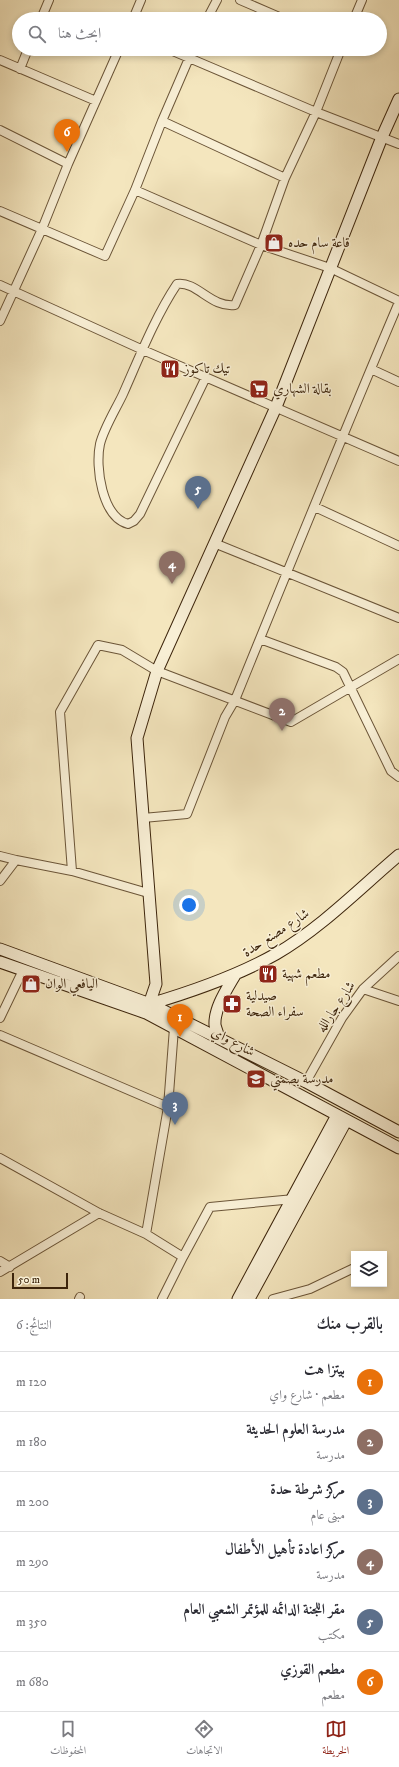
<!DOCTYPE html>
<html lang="ar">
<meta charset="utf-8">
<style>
:root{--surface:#fff;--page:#f2f2f3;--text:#2b2b33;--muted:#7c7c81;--line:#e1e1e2;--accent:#8f2418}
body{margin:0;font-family:"IM FELL DW Pica",Amiri,serif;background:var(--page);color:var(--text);direction:rtl}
.controls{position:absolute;right:12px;bottom:12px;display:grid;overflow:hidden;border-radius:0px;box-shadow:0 2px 6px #0003}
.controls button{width:36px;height:36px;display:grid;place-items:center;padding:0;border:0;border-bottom:1px solid var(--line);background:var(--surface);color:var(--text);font:20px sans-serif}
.scale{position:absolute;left:12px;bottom:10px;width:56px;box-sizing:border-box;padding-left:4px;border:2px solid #3d250c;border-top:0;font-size:11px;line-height:14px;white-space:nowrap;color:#3d250c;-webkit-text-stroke:3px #f8efd5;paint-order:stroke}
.you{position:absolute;left:189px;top:905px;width:14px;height:14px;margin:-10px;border:3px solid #fff;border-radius:50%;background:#1a73e8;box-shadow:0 0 0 6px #1a73e833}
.badge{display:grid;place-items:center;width:26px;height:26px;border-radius:50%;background:var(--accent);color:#fff;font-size:13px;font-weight:700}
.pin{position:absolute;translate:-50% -33px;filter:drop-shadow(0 1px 2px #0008)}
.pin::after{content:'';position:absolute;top:21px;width:14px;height:12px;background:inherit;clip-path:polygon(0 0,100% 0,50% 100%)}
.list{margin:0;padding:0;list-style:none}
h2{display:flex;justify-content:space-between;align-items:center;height:52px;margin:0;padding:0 16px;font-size:17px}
h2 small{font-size:13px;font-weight:400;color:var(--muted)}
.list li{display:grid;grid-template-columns:26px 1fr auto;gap:12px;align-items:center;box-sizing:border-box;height:60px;padding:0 16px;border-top:1px solid var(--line)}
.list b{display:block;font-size:15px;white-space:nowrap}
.list p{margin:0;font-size:13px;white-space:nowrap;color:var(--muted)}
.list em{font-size:13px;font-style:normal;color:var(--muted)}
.icon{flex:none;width:22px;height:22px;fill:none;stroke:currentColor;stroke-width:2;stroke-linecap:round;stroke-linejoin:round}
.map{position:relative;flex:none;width:399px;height:1299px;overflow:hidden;direction:ltr}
.search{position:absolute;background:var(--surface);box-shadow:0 2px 6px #0003;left:12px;right:12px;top:12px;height:44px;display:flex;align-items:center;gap:10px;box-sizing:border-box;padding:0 14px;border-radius:22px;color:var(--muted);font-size:15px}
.sheet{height:412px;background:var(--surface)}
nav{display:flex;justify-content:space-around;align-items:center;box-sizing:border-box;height:56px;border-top:1px solid var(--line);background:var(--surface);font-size:11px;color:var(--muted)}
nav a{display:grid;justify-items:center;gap:2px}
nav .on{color:var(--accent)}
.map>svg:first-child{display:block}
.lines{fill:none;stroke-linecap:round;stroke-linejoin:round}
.street-casing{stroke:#6b5538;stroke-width:10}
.secondary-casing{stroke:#3d250c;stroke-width:13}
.street{stroke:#f8efd5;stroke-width:8}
.secondary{stroke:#f8efd5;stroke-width:11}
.labels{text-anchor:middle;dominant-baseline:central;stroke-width:3;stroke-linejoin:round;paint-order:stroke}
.poi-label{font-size:14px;fill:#3d250c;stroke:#f8efd5;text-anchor:start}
.street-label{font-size:14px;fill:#3d250c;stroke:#f8efd5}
</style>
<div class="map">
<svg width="399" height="1299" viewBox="0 0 399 1299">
<rect width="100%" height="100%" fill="#f4e6be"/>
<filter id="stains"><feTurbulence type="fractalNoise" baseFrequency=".005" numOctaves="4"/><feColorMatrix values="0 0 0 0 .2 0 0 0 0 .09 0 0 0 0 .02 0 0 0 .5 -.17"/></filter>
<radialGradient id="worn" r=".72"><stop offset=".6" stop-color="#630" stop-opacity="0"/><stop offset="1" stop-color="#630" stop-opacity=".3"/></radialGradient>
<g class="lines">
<defs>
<path id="street" d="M 240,0 L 284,19
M 41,19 L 49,0
M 133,19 L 141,0
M 207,19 L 217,0
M 354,19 L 362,0
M 168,49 L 316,112 L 399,144
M 0,60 L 96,101
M 20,69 L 28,49
M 162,121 L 285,178
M 0,130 L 68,164
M 135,190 L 261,245 L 330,268 L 399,301
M 0,211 L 105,256 L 135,190 L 162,121 L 193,49
M 0,285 L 143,350 L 399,461
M 0,321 L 42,229 L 68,164 L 119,49
M 371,369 L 399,382
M 206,377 L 140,514 L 134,521 L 128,524 C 102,517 95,467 100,444 C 104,428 116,409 123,394 C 139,358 155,317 177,284 C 197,281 211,308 235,305 L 261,245 L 285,178 L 316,112 L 341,49
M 315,507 L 399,546
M 214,543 L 399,618
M 260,639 L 336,667 L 343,672 L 391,771 L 399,777
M 143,818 L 187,814 L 225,717 L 235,700 C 289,567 343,434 399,302
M 0,856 L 16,860
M 72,871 L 60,712 L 98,645 L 122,650 L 157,671 L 291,722 L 399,659
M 0,881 L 16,860 L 72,871 L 148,893
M 363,989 L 399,1001
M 0,1018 L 23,970
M 0,1035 L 168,1107
M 306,1082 L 342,1018 L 363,989 L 399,956
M 0,1158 L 99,1213 L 146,1234 L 183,1257
M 146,1234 L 168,1107 L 174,1028
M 0,1261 L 10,1267
M 0,1272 L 99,1213
M 79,1299 L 80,1297
M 162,1299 L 183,1257 L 210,1207 L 294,1199
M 273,1299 L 310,1289 L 354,1268"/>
<path id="secondary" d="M 0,949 L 150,1004 L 306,1082 L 399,1132
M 0,962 L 146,1013 L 399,1148
M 150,1004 C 194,991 237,976 276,954 C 321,928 360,888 399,855
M 146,1013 L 156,984 L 137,738 L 157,671 L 276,407 L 382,137 L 399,99
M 219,1038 C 218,1034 216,1029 215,1025 C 214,1008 227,989 235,975
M 238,1299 L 337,1115
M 249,1299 L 346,1121"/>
</defs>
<use href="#street" class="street-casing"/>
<use href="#secondary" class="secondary-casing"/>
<use href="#street" class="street"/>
<use href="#secondary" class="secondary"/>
</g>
<defs>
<symbol id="shop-square" viewBox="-11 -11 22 22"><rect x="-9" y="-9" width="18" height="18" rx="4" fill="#8f2418" stroke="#f8efd5"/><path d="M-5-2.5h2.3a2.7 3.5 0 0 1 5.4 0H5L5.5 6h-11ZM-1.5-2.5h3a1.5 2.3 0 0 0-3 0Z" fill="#fff"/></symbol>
<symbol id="restaurant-square" viewBox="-11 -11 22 22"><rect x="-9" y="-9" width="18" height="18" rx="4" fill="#8f2418" stroke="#f8efd5"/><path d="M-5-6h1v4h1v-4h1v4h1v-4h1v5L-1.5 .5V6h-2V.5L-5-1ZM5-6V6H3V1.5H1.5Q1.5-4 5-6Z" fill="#fff"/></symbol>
<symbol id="supermarket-square" viewBox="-11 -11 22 22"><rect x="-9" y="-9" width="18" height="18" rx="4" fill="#8f2418" stroke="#f8efd5"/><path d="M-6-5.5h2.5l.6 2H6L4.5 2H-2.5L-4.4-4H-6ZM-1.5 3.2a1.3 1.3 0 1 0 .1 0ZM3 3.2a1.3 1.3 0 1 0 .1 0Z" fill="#fff"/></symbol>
<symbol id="pharmacy-square" viewBox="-11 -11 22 22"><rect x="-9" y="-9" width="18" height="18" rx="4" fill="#8f2418" stroke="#f8efd5"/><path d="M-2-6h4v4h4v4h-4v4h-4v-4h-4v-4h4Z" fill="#fff"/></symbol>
<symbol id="school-square" viewBox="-11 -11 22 22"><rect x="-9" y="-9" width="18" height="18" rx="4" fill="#8f2418" stroke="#f8efd5"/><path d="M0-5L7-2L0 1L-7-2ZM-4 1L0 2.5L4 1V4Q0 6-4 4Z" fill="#fff"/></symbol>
</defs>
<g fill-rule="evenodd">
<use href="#shop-square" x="263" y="232" width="22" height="22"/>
<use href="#restaurant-square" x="159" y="358" width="22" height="22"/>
<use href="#supermarket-square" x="248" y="378" width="22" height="22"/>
<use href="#restaurant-square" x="257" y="963" width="22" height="22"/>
<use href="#shop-square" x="20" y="973" width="22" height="22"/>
<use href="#pharmacy-square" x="221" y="993" width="22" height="22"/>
<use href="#school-square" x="245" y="1068" width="22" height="22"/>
</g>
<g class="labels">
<g class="poi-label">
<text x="288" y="243">قاعة سام حده</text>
<text x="184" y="369">تيك تاكوز</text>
<text x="273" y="389">بقالة الشهاري</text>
<text x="282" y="974">مطعم شهية</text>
<text x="45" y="984">اليافعي الوان</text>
<text x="246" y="996">صيدلية<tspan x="246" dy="16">سفراء الصحة</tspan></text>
<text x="270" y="1079">مدرسة بصمتي</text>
</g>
<g class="street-label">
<text transform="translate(276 933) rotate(-33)">شارع مصنع حدة</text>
<text transform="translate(336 1007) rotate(-56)">شارع جارالله</text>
<text transform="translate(233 1042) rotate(28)">شارع واي</text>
</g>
</g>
<rect width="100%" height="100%" filter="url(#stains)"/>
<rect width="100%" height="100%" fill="url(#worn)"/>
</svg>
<div class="controls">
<button><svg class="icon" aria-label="layers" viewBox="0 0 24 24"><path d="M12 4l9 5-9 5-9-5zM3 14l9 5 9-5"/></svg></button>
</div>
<div class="scale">50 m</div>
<div class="you"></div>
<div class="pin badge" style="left:180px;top:1037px;background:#e8710a">1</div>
<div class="pin badge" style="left:282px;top:731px;background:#8d6e63">2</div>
<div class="pin badge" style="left:175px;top:1125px;background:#5c6f8a">3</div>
<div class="pin badge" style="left:172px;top:584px;background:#8d6e63">4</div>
<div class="pin badge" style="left:198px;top:509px;background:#5c6f8a">5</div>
<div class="pin badge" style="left:67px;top:152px;background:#e8710a">6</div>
<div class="search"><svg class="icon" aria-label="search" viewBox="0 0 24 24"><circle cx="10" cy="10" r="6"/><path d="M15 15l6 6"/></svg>ابحث هنا</div>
</div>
<section class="sheet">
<h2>بالقرب منك<small>النتائج: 6</small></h2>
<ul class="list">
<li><span class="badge" style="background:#e8710a">1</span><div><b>بيتزا هت</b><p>مطعم · شارع واي</p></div><em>120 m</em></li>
<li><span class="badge" style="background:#8d6e63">2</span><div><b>مدرسة العلوم الحديثة</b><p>مدرسة</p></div><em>180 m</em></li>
<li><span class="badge" style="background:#5c6f8a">3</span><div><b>مركز شرطة حدة</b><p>مبنى عام</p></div><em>200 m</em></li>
<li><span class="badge" style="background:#8d6e63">4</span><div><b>مركز اعادة تأهيل الأطفال</b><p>مدرسة</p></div><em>290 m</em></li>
<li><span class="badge" style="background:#5c6f8a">5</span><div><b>مقر اللجنة الدائمه للمؤتمر الشعبي العام</b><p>مكتب</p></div><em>350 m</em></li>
<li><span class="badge" style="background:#e8710a">6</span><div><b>مطعم القوزي</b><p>مطعم</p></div><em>680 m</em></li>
</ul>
</section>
<nav>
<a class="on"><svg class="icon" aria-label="map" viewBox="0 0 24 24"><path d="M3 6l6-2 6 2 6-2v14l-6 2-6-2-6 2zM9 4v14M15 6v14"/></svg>الخريطة</a>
<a><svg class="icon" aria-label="directions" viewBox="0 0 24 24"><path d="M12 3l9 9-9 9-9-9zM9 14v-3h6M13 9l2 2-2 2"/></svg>الاتجاهات</a>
<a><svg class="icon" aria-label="saved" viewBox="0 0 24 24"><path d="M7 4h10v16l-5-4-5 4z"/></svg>المحفوظات</a>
</nav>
